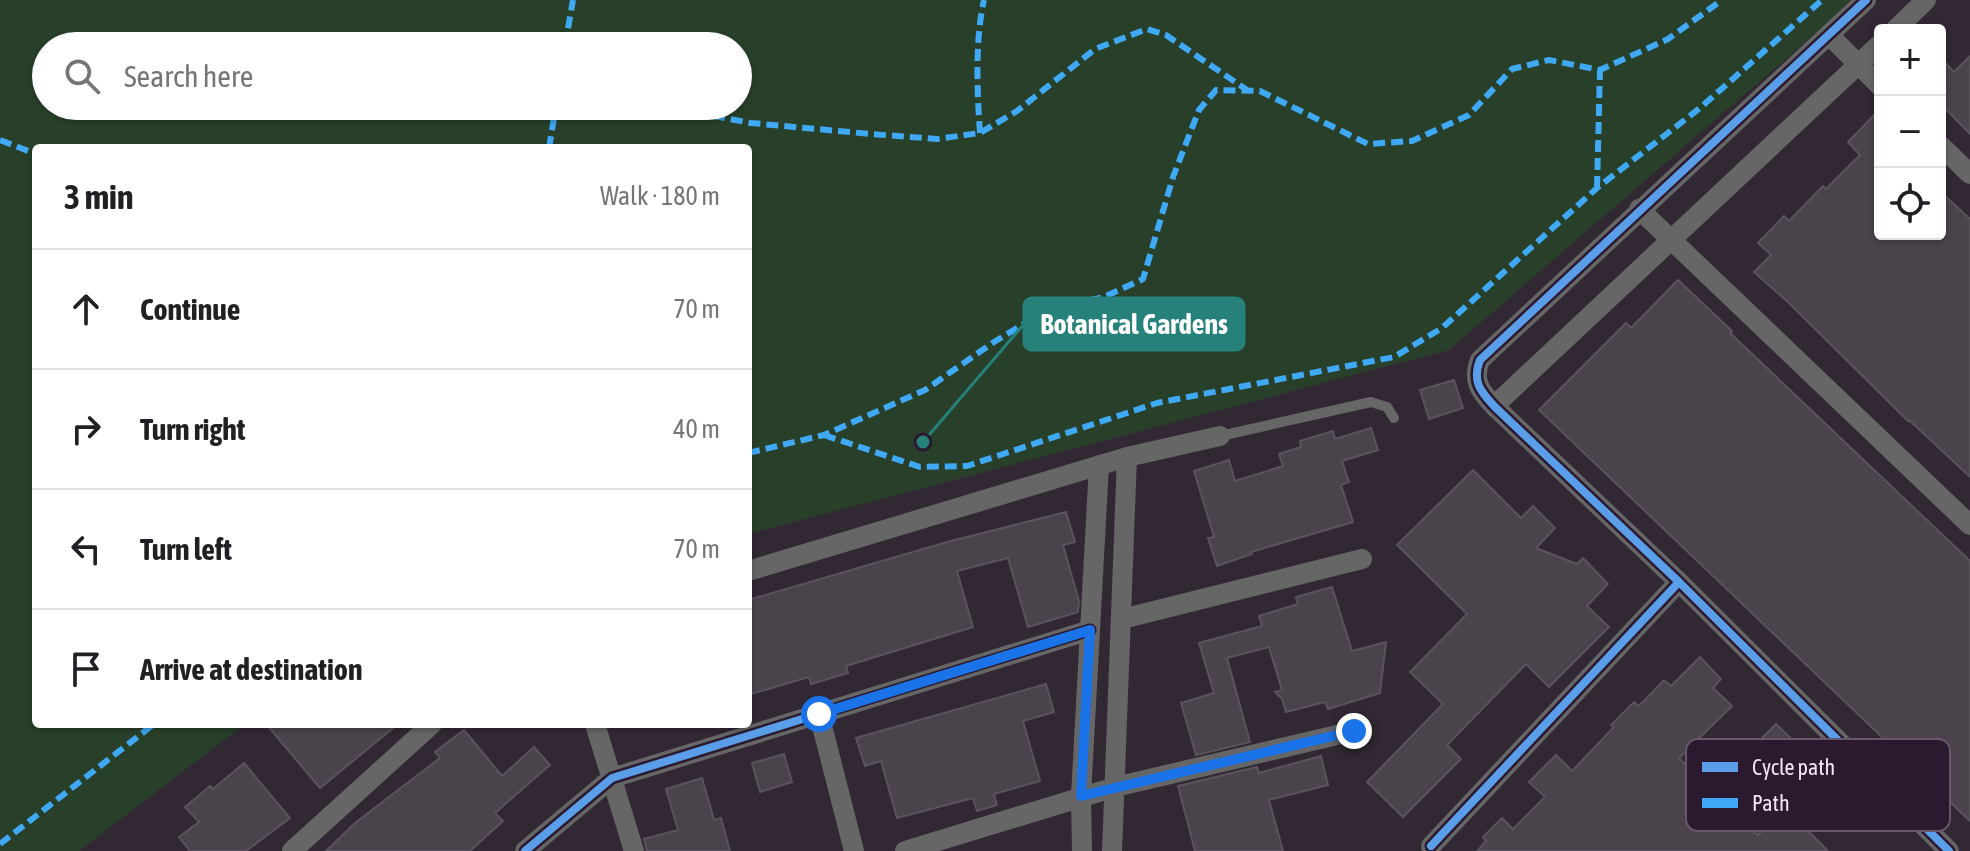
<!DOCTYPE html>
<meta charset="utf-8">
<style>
:root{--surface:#fff;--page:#f2f2f2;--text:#202124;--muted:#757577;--line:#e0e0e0}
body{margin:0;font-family:"Asap Condensed",sans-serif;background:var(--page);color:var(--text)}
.controls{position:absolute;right:24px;top:24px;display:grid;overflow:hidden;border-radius:8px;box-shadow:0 2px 6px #0004}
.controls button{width:72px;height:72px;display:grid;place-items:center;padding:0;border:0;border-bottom:2px solid var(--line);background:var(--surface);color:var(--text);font:40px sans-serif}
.stop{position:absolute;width:24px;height:24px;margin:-18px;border:6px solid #1a73e8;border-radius:50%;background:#fff}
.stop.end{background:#1a73e8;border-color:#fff;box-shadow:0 2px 8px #0008}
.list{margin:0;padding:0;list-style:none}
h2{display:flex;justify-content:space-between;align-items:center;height:104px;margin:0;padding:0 32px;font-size:34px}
h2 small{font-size:26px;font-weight:400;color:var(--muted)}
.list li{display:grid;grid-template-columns:52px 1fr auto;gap:24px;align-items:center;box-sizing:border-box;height:120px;padding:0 32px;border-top:2px solid var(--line)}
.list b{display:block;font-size:30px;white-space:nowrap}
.list em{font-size:26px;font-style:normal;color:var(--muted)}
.icon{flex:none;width:44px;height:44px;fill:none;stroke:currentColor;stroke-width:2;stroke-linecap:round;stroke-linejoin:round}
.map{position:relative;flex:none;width:1970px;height:851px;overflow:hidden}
.search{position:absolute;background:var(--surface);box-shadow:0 2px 6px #0004;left:32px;top:32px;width:720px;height:88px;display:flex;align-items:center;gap:20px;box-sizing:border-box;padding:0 28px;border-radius:44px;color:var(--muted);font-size:30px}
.panel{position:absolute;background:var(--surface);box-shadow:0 2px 6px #0004;left:32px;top:144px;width:720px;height:584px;border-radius:8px}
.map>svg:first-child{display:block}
.green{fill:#28402a;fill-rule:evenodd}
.building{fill:#4b434c;stroke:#5a525c;stroke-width:2}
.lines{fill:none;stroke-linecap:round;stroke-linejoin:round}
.service{stroke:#656665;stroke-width:10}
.minor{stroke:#656665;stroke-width:20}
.quiet{stroke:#3fa9f5;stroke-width:6;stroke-dasharray:12 6;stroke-linecap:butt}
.cycleway-casing{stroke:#2b1a2f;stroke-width:13}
.cycleway{stroke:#5a9eea;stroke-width:8}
.route{stroke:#1a73e8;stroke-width:10}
.key{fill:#2b1a2f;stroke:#66576a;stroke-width:2}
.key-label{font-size:22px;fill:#f1e5f4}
.leader{fill:none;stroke:#26817b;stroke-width:3}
.callout-dot{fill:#26817b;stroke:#2b1a2f;stroke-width:3}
.callout{fill:#26817b;stroke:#26817b;stroke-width:3}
.callout-label{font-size:28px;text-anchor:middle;font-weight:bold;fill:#fff}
</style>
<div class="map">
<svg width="1970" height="851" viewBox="0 0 1970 851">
<rect width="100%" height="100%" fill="#322834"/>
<path class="green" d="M 0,0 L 1850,0 L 1825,25 L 1449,350 L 748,534 L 748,148 L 36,148 L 36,724 L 245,724 L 79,851 L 0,851 ZM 46,46 L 738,46 L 738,106 L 46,106 Z"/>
<path class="building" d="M 1970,56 L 1970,134 L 1940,103 L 1940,57 L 1954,72 Z
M 1880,109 L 1880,234 L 1940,234 L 1940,191 L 1970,219 L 1970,477 L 1909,420 L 1908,421 L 1789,303 L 1754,272 L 1771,255 L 1758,243 L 1784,216 L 1789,221 L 1823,186 L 1826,189 L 1860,155 L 1848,142 Z
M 1678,280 L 1732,331 L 1730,333 L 1970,561 L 1970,821 L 1539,410 L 1626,323 L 1631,328 Z
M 1454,380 L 1463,408 L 1429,419 L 1420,390 Z
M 1371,428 L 1378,450 L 1342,461 L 1349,482 L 1341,485 L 1353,522 L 1251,552 L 1252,554 L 1217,566 L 1208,538 L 1214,537 L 1194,471 L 1229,460 L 1235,481 L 1283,466 L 1279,454 L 1301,447 L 1300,441 L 1333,431 L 1335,439 Z
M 1473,470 L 1521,518 L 1533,506 L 1555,528 L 1536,548 L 1577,564 L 1583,558 L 1608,584 L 1587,606 L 1609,627 L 1549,687 L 1526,664 L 1447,745 L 1461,759 L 1403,817 L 1367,782 L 1443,704 L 1410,672 L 1467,614 L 1397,545 Z
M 1066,512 L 1075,542 L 1063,545 L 1079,601 L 1078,612 L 1028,627 L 1008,558 L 957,571 L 973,627 L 846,666 L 848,673 L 811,684 L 809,677 L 748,695 L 748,600 L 947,542 Z
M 1332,587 L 1352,651 L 1386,642 L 1380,693 L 1328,709 L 1325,702 L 1286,712 L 1282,699 L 1275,692 L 1282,690 L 1269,647 L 1227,658 L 1250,742 L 1196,755 L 1181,703 L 1214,693 L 1199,643 L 1262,626 L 1259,616 L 1298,604 L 1296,597 Z
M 1700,657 L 1721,679 L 1713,688 L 1732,706 L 1679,758 L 1758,835 L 1785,808 L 1828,851 L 1477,851 L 1486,841 L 1483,837 L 1502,818 L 1513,829 L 1545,797 L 1529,782 L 1556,755 L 1572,771 L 1614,727 L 1611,725 L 1634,702 L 1639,706 L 1664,680 L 1671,686 Z
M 1046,684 L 1054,712 L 1023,721 L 1040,781 L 994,794 L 997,805 L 977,811 L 973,798 L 897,818 L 881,761 L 865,766 L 856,738 Z
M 266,724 L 398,724 L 320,788 Z
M 1776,724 L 1812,759 L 1790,781 L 1754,746 Z
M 464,730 L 502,776 L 534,747 L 550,765 L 495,813 L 503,821 L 470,851 L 326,851 L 355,823 L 440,758 L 435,752 Z
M 784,754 L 792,782 L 760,792 L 752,763 Z
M 1321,756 L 1328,785 L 1269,800 L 1283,851 L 1195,851 L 1178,786 L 1257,767 L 1259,773 Z
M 244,763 L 290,818 L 246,851 L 190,851 L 179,837 L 199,822 L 185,807 L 210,786 L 213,789 Z
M 702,778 L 714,820 L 721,818 L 730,851 L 647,851 L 644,839 L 678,830 L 666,789 Z"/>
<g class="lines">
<path class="service" d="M 1220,436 L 1371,402 L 1387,407 L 1394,418"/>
<path class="minor" d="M 1895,30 L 1926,0
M 1829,35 L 1880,86
M 1940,145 L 1970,174
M 1639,209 L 1970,525
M 1494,406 L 1880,44
M 748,571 L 1127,457 L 1220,436
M 1679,582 L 1494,406 C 1480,391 1472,381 1480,360 L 1866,0
M 1122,619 L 1362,559
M 819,714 L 854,851
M 595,724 L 634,851
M 1431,846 L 1679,582 L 1949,851
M 292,851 L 432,724
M 525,851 L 612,778 L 1090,630
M 905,851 L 1115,787 L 1354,731
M 1082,851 L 1081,796 L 1099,465
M 1112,851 L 1127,457"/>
<path class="quiet" d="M 565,46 L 573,0
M 660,106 L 751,123 L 871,134 L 937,139 L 980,133 L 1017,111 L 1095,49 L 1147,29 L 1166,35 L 1247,90
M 980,133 C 977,92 975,39 984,0
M 0,140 L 36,154
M 549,148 L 556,106
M 1597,188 L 1600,70
M 824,435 L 920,467 L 967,466 L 1157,403 L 1394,357 L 1442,328 L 1597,188 L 1700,108 L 1822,0
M 748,453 L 824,435 L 925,390 L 994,342 L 1047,310 L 1104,297 L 1143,279 L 1173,177 L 1199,110 L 1216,90 L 1260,91 L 1368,144 L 1412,141 L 1469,115 L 1512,69 L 1549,60 L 1600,70 L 1668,39 L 1722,0
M 0,844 L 154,724"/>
<defs>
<path id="cycleway" d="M 1679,582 L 1494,406 C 1480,391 1472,381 1480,360 L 1866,0
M 1431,846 L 1679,582 L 1949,851
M 525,851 L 612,778 L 1090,630"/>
</defs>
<use href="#cycleway" class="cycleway-casing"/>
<use href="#cycleway" class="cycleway"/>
</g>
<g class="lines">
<path class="route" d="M 819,714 L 1090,630 L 1081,796 L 1354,731"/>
</g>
<rect x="1686" y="739" width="264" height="92" rx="12" class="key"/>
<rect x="1702" y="762" width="36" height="10" fill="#5a9eea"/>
<rect x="1702" y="798" width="36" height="10" fill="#3fa9f5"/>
<g class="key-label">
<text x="1752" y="775">Cycle path</text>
<text x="1752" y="811">Path</text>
</g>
<path class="leader" d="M923 442L1024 324"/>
<circle class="callout-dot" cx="923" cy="442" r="8"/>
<rect class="callout" x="1024" y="298" width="220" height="52" rx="8"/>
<g class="callout-label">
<text x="1134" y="334">Botanical Gardens</text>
</g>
</svg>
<div class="controls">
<button>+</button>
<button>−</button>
<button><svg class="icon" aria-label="locate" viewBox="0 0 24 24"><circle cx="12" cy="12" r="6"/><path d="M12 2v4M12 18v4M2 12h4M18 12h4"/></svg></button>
</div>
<div class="stop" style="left:819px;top:714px"></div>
<div class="stop end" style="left:1354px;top:731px"></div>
<div class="search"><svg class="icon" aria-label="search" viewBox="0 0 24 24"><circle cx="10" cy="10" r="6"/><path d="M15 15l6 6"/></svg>Search here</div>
<section class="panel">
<h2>3 min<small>Walk · 180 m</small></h2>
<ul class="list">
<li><svg class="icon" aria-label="ahead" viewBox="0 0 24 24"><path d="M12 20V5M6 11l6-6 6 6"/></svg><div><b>Continue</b></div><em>70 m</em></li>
<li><svg class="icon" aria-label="right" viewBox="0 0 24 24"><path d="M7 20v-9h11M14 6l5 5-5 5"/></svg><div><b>Turn right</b></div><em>40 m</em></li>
<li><svg class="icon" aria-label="left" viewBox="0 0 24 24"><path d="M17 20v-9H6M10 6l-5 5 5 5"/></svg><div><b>Turn left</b></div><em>70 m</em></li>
<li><svg class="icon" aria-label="arrive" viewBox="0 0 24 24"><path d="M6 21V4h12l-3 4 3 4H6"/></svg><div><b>Arrive at destination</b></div></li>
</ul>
</section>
</div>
